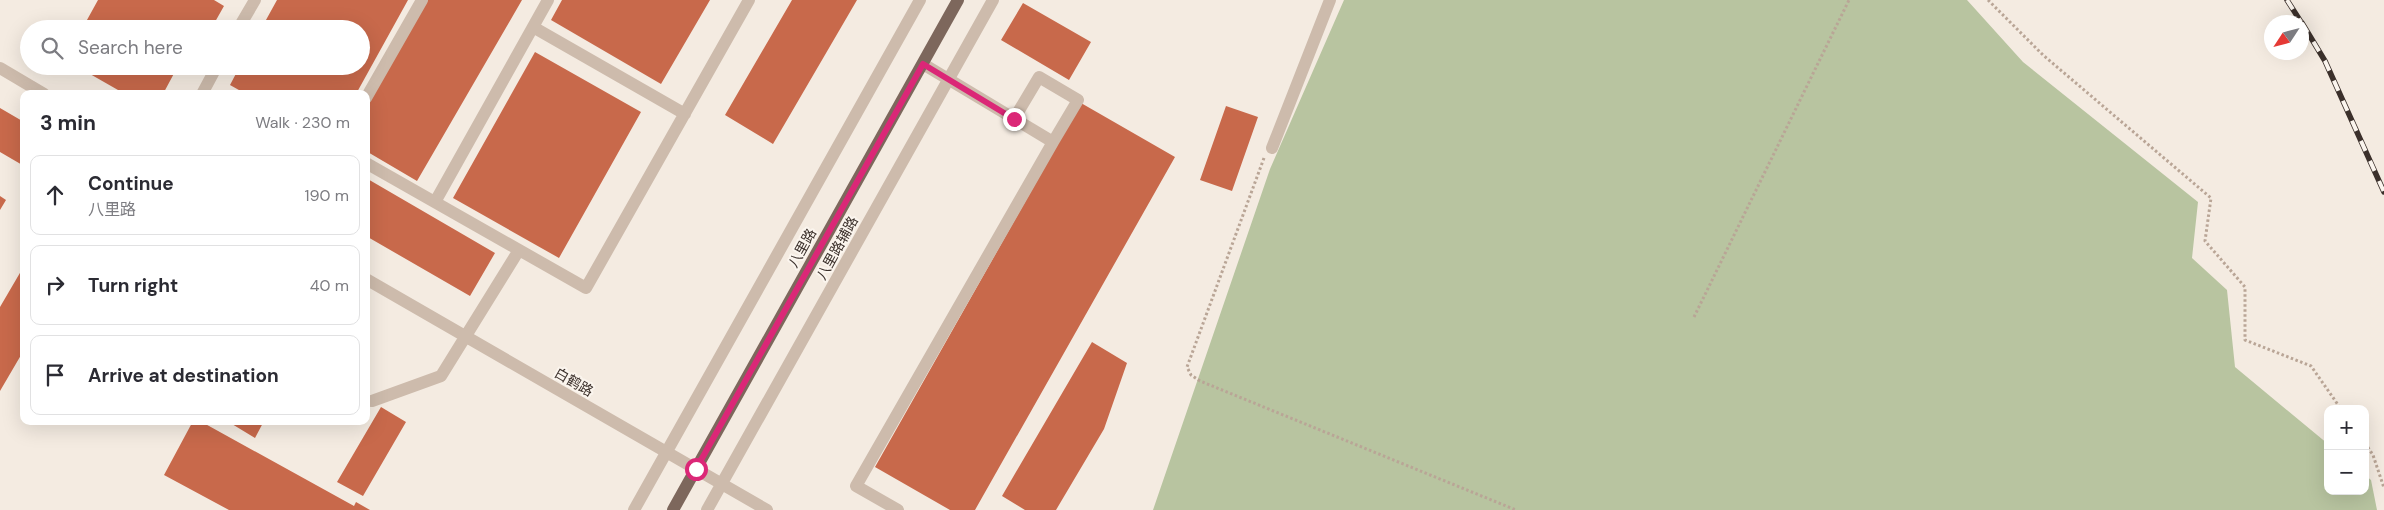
<!DOCTYPE html>
<meta charset="utf-8">
<style>
:root{--surface:#fff;--page:#f7f7f7;--text:#2b2b33;--muted:#7c7c81;--line:#e1e1e2}
body{margin:0;font-family:"DM Sans","Noto Sans SC",sans-serif;background:var(--page);color:var(--text)}
.controls{position:absolute;right:15px;bottom:15px;display:grid;overflow:hidden;border-radius:10px;box-shadow:0 5px 20px #0002}
.controls button{width:45px;height:45px;display:grid;place-items:center;padding:0;border:0;border-bottom:1px solid var(--line);background:var(--surface);color:var(--text);font:25px sans-serif}
.compass{position:absolute;left:2264px;top:15px;width:45px;height:45px;border-radius:50%;background:var(--surface);box-shadow:0 5px 20px #0002;rotate:234deg}
.stop{position:absolute;width:15px;height:15px;margin:-11px;border:4px solid #db2777;border-radius:50%;background:#fff}
.stop.end{background:#db2777;border-color:#fff;box-shadow:0 1px 5px #0008}
.list{margin:0;padding:0;list-style:none}
h2{display:flex;justify-content:space-between;align-items:center;height:65px;margin:0;padding:0 20px;font-size:21px}
h2 small{font-size:16px;font-weight:400;color:var(--muted)}
.list li{display:grid;grid-template-columns:32px 1fr auto;gap:15px;align-items:center;box-sizing:border-box;height:80px;margin:0 10px 10px;padding:0 10px;border:1px solid var(--line);border-radius:10px}
.list b{display:block;font-size:19px;white-space:nowrap}
.list p{margin:0;font-size:16px;white-space:nowrap;color:var(--muted)}
.list em{font-size:16px;font-style:normal;color:var(--muted)}
.icon{flex:none;width:28px;height:28px;fill:none;stroke:currentColor;stroke-width:2;stroke-linecap:round;stroke-linejoin:round}
.map{position:relative;flex:none;width:2384px;height:510px;overflow:hidden}
.search{position:absolute;background:var(--surface);box-shadow:0 5px 20px #0002;left:20px;top:20px;width:350px;height:55px;display:flex;align-items:center;gap:12px;box-sizing:border-box;padding:0 18px;border-radius:28px;color:var(--muted);font-size:19px}
.panel{position:absolute;background:var(--surface);box-shadow:0 5px 20px #0002;left:20px;top:90px;width:350px;height:335px;border-radius:10px}
.map>svg:first-child{display:block}
.green{fill:#b8c4a0}
.building{fill:#c8694b}
.lines{fill:none;stroke-linecap:round;stroke-linejoin:round}
.path{stroke:#b9a596;stroke-width:3;stroke-dasharray:2.5 2.5;stroke-linecap:butt}
.minor{stroke:#cdbbac;stroke-width:12}
.major{stroke:#7d675c;stroke-width:12}
.rail-casing{stroke:#3b302b;stroke-width:5.5}
.rail{stroke:#fbf5ee;stroke-width:4;stroke-dasharray:11;stroke-linecap:butt}
.route{stroke:#db2777;stroke-width:6}
.labels{text-anchor:middle;dominant-baseline:central;stroke-width:4;stroke-linejoin:round;paint-order:stroke}
.street-label{font-size:14px;fill:#3b302b;stroke:#fbf5ee}
</style>
<div class="map">
<svg width="2384" height="510" viewBox="0 0 2384 510">
<rect width="100%" height="100%" fill="#f4ebe1"/>
<path class="green" d="M 1344,0 L 1967,0 L 2023,62 L 2198,202 L 2192,258 L 2227,290 L 2235,367 L 2328,444 L 2328,491 L 2365,491 L 2365,475 L 2371,480 L 2377,510 L 1153,510 L 1270,169 Z"/>
<path class="building" d="M 98,0 L 214,0 L 224,6 L 211,29 L 82,29 Z
M 277,0 L 408,0 L 356,94 L 246,94 L 230,85 L 240,66 L 361,66 L 361,29 L 261,29 Z
M 428,0 L 522,0 L 417,181 L 366,151 L 366,107 Z
M 562,0 L 710,0 L 661,84 L 551,20 Z
M 792,0 L 857,0 L 773,144 L 725,115 Z
M 1023,3 L 1091,42 L 1069,80 L 1001,40 Z
M 535,52 L 641,112 L 559,258 L 453,198 Z
M 76,66 L 178,66 L 163,94 L 125,94 Z
M 1081,103 L 1175,157 L 975,510 L 950,510 L 875,467 Z
M 1226,106 L 1258,117 L 1232,191 L 1200,180 Z
M 0,108 L 24,122 L 24,166 L 0,152 Z
M 366,178 L 495,253 L 470,296 L 366,236 Z
M 0,196 L 6,200 L 0,210 Z
M 24,266 L 24,350 L 0,391 L 0,307 Z
M 1092,342 L 1127,363 L 1104,429 L 1056,510 L 1025,510 L 1002,496 Z
M 381,407 L 406,422 L 363,496 L 337,482 Z
M 193,421 L 200,421 L 354,506 L 356,502 L 370,510 L 229,510 L 164,475 Z
M 227,421 L 264,421 L 255,438 Z"/>
<g class="lines">
<path class="path" d="M 1988,0 L 2043,55 L 2211,198 L 2205,241 L 2245,287 L 2245,340 L 2311,366 L 2341,409
M 1264,158 L 1187,367 L 1191,375 L 1200,381 L 1516,510
M 1694,317 L 1849,0
M 2365,443 L 2373,455 L 2384,488"/>
<path class="minor" d="M 533,27 L 685,114
M 238,29 L 255,0
M 0,68 L 44,94
M 202,94 L 217,66
M 366,98 L 422,0
M 1014,119 L 1039,77 L 1078,100 L 1053,142
M 1272,148 L 1330,0
M 366,163 L 586,288 L 749,0
M 435,202 L 548,0
M 366,279 L 767,510
M 372,401 L 441,376 L 519,250
M 634,510 L 920,0
M 707,510 L 993,0
M 898,510 L 856,486 L 1053,142 L 923,64"/>
<path class="major" d="M 673,510 L 958,0"/>
<defs>
<path id="rail" d="M 2287,0 L 2301,22
M 2302,23 L 2325,61 L 2384,192"/>
</defs>
<use href="#rail" class="rail-casing"/>
<use href="#rail" class="rail"/>
</g>
<g class="lines">
<path class="route" d="M 696,469 L 923,64 L 1014,119"/>
</g>
<g class="labels">
<g class="street-label">
<text transform="translate(802 248) rotate(-61)">八里路</text>
<text transform="translate(837 248) rotate(-61)">八里路辅路</text>
<text transform="translate(574 382) rotate(30)">白鹤路</text>
</g>
</g>
</svg>
<div class="controls">
<button>+</button>
<button>−</button>
</div>
<svg class="compass" viewBox="-18 -18 36 36"><path d="M0-13l5 13h-10z" fill="#e53935"/><path d="M0 13l5-13h-10z" fill="#7c7c81"/></svg>
<div class="stop" style="left:696px;top:469px"></div>
<div class="stop end" style="left:1014px;top:119px"></div>
<div class="search"><svg class="icon" aria-label="search" viewBox="0 0 24 24"><circle cx="10" cy="10" r="6"/><path d="M15 15l6 6"/></svg>Search here</div>
<section class="panel">
<h2>3 min<small>Walk · 230 m</small></h2>
<ul class="list">
<li><svg class="icon" aria-label="ahead" viewBox="0 0 24 24"><path d="M12 20V5M6 11l6-6 6 6"/></svg><div><b>Continue</b><p>八里路</p></div><em>190 m</em></li>
<li><svg class="icon" aria-label="right" viewBox="0 0 24 24"><path d="M7 20v-9h11M14 6l5 5-5 5"/></svg><div><b>Turn right</b></div><em>40 m</em></li>
<li><svg class="icon" aria-label="arrive" viewBox="0 0 24 24"><path d="M6 21V4h12l-3 4 3 4H6"/></svg><div><b>Arrive at destination</b></div></li>
</ul>
</section>
</div>
